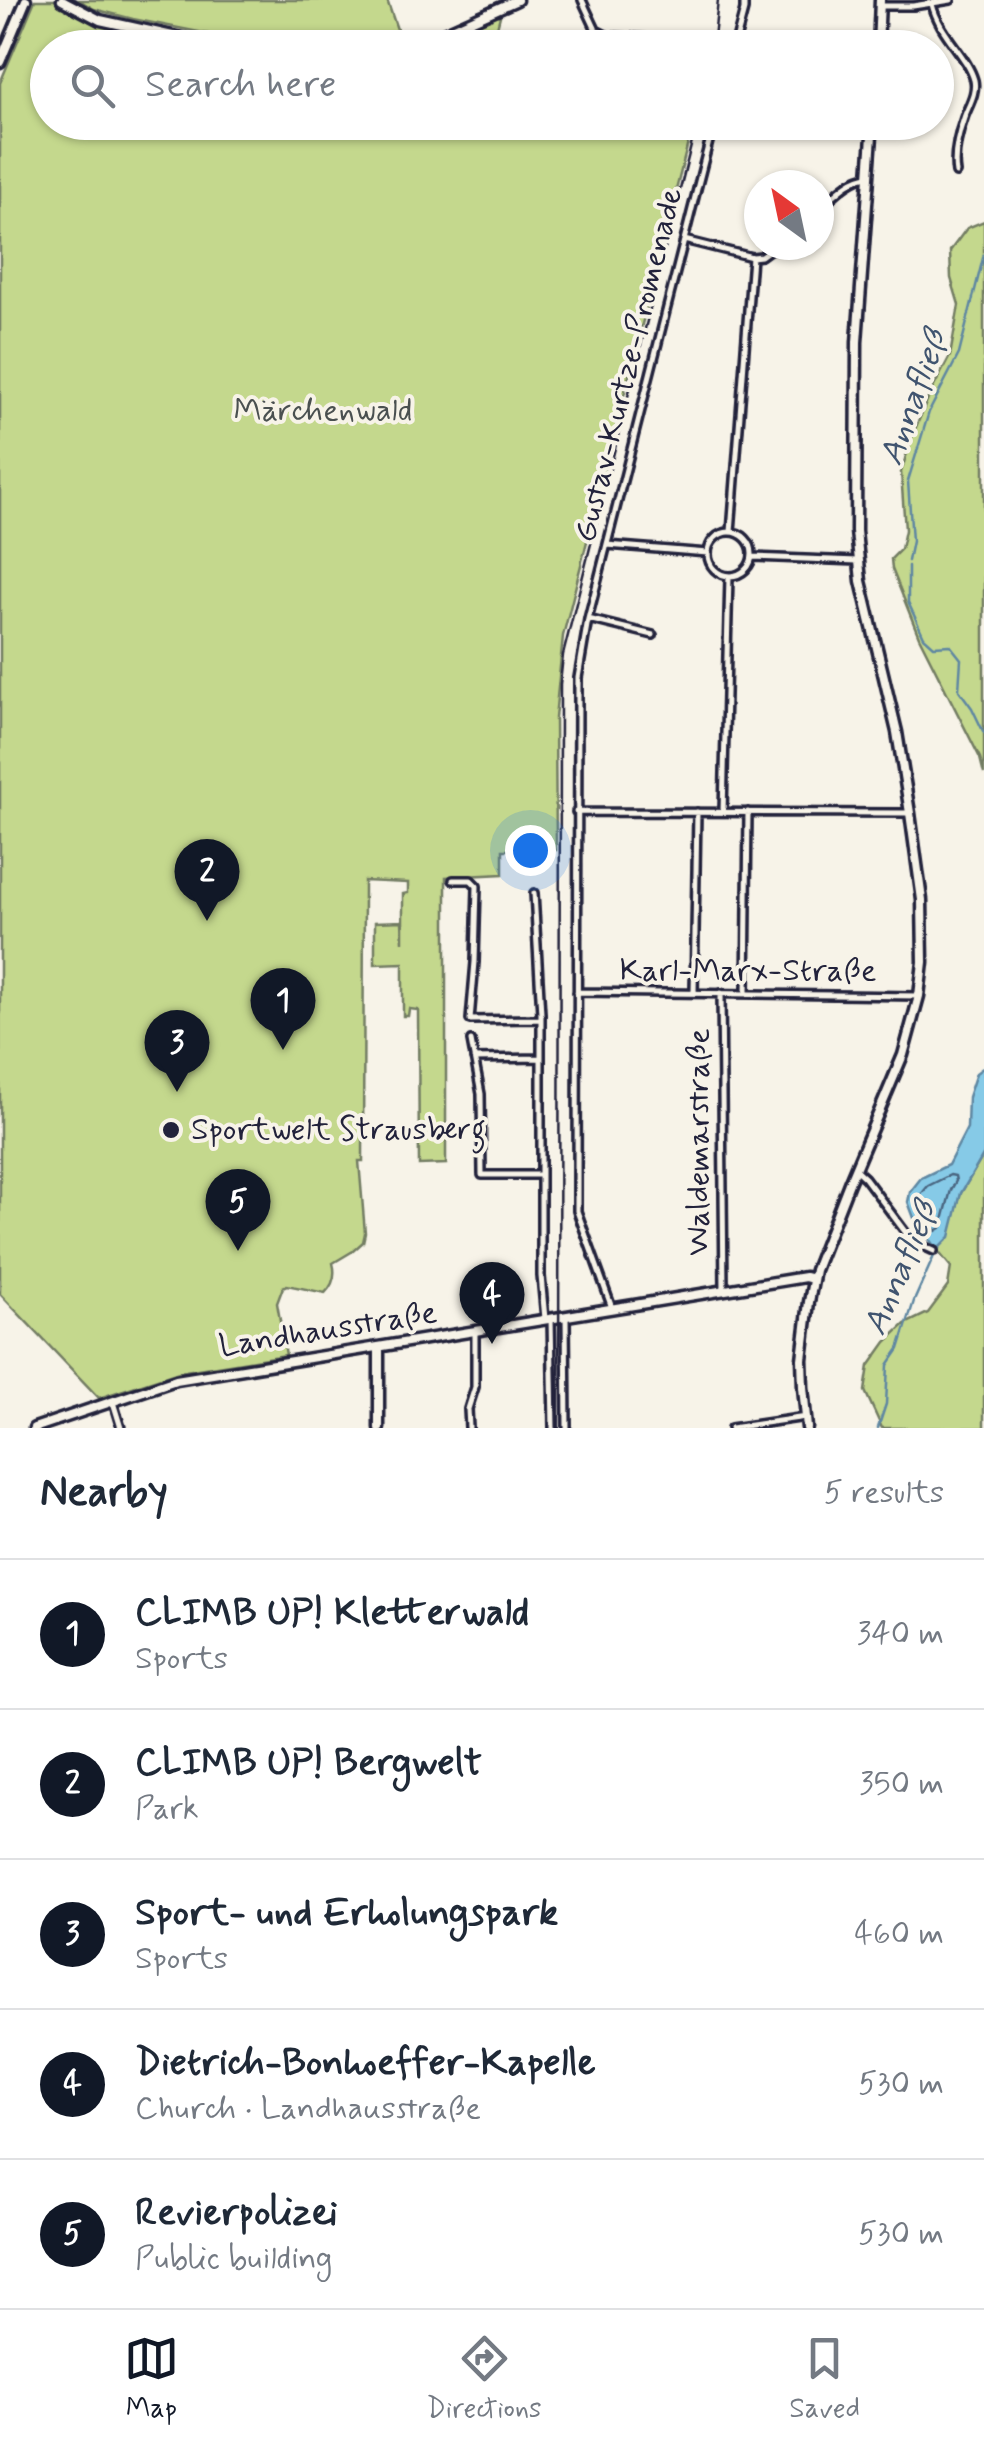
<!DOCTYPE html>
<meta charset="utf-8">
<style>
:root{--surface:#fff;--page:#f2f2f3;--text:#1f2937;--muted:#747a83;--line:#e0e1e3;--accent:#111827}
body{margin:0;font-family:Mynerve,sans-serif;background:var(--page);color:var(--text)}
.compass{position:absolute;left:744px;top:170px;width:90px;height:90px;border-radius:50%;background:var(--surface);box-shadow:0 2px 8px #0004;rotate:327deg}
.you{position:absolute;left:530px;top:850px;width:35px;height:35px;margin:-25px;border:8px solid #fff;border-radius:50%;background:#1a73e8;box-shadow:0 0 0 15px #1a73e833}
.badge{display:grid;place-items:center;width:65px;height:65px;border-radius:50%;background:var(--accent);color:#fff;font-size:32px;font-weight:700}
.pin{position:absolute;translate:-50% -82px;filter:drop-shadow(0 2px 5px #0008)}
.pin::after{content:'';position:absolute;top:52px;width:35px;height:30px;background:inherit;clip-path:polygon(0 0,100% 0,50% 100%)}
.list{margin:0;padding:0;list-style:none}
h2{display:flex;justify-content:space-between;align-items:center;height:130px;margin:0;padding:0 40px;font-size:42px}
h2 small{font-size:32px;font-weight:400;color:var(--muted)}
.list li{display:grid;grid-template-columns:65px 1fr auto;gap:30px;align-items:center;box-sizing:border-box;height:150px;padding:0 40px;border-top:2px solid var(--line)}
.list b{display:block;font-size:38px;white-space:nowrap}
.list p{margin:0;font-size:32px;white-space:nowrap;color:var(--muted)}
.list em{font-size:32px;font-style:normal;color:var(--muted)}
.icon{flex:none;width:55px;height:55px;fill:none;stroke:currentColor;stroke-width:2;stroke-linecap:round;stroke-linejoin:round}
.map{position:relative;flex:none;width:984px;height:1428px;overflow:hidden}
.search{position:absolute;background:var(--surface);box-shadow:0 2px 8px #0004;left:30px;right:30px;top:30px;height:110px;display:flex;align-items:center;gap:25px;box-sizing:border-box;padding:0 35px;border-radius:55px;color:var(--muted);font-size:38px}
.sheet{height:880px;background:var(--surface)}
nav{display:flex;justify-content:space-around;align-items:center;box-sizing:border-box;height:140px;border-top:2px solid var(--line);background:var(--surface);font-size:28px;color:var(--muted)}
nav a{display:grid;justify-items:center;gap:5px}
nav .on{color:var(--accent)}
.map>svg:first-child{display:block}
.green{fill:#c4d88d;stroke:#737d64;stroke-width:2.5}
.water{fill:#86cae7;stroke:#5e87a2;stroke-width:2.5}
.lines{fill:none;stroke-linecap:round;stroke-linejoin:round}
.shore{stroke:#4a6580;stroke-width:2.5}
.stream{stroke:#5e87a2;stroke-width:2.5}
.street-casing{stroke:#22223b;stroke-width:12}
.secondary-casing{stroke:#22223b;stroke-width:15}
.street{stroke:#f7f3e8;stroke-width:5}
.secondary{stroke:#f7f3e8;stroke-width:8}
.tram{stroke:#22223b;stroke-width:2.5}
.poi-dot{fill:#22223b;stroke:#f7f3e8;stroke-width:4}
.labels{text-anchor:middle;dominant-baseline:central;stroke-width:8;stroke-linejoin:round;paint-order:stroke}
.street-label{font-size:32px;fill:#22223b;stroke:#f7f3e8}
.park-label{font-size:32px;fill:#4a5050;stroke:#f7f3e8}
.poi-label{font-size:32px;fill:#22223b;stroke:#f7f3e8;text-anchor:start}
.water-label{font-size:35px;font-style:italic;fill:#40546f;stroke:#f7f3e8}
</style>
<div class="map">
<svg width="984" height="1428" viewBox="0 0 984 1428">
<rect width="100%" height="100%" fill="#f7f3e8"/>
<filter id="ink" filterUnits="userSpaceOnUse"><feTurbulence type="fractalNoise" baseFrequency=".01" numOctaves="2"/><feDisplacementMap in="SourceGraphic" scale="20" xChannelSelector="R" yChannelSelector="G"/><feConvolveMatrix kernelMatrix="1 2 1 2 8 2 1 2 1" color-interpolation-filters="sRGB"/></filter>
<g filter="url(#ink)">
<path class="green" d="M 35,0 L 55,0 L 107,26 L 212,47 L 48,48 L 48,122 L 693,123 L 563,636 L 555,718 L 556,850 L 503,850 L 503,874 L 446,877 L 446,1164 L 419,1165 L 418,1010 L 409,1009 L 408,1016 L 403,1016 L 403,963 L 375,964 L 375,922 L 402,921 L 403,942 L 403,894 L 408,893 L 408,883 L 364,881 L 363,1161 L 359,1161 L 365,1233 L 363,1242 L 353,1251 L 333,1263 C 336,1274 333,1285 325,1293 L 287,1285 L 283,1287 L 277,1303 L 286,1355 L 179,1372 L 99,1398 L 0,1294 L 0,83 Z
M 79,0 L 387,0 L 402,44 L 385,48 L 274,47 L 133,19 L 94,9 Z
M 501,12 L 492,47 L 414,47 Z
M 984,221 L 984,774 L 980,758 L 919,637 L 892,569 L 891,559 L 901,549 L 905,530 L 901,472 L 913,434 L 929,396 L 950,356 L 959,305 L 951,278 L 950,251 L 967,228 Z
M 984,1154 L 984,1428 L 882,1428 L 865,1391 L 869,1366 L 886,1342 L 905,1324 L 928,1313 L 948,1286 L 951,1267 L 937,1250 L 949,1237 L 961,1193 Z"/>
<path class="water" d="M 984,1067 L 984,1154 L 961,1193 L 950,1237 L 937,1250 L 914,1218 L 908,1202 L 910,1192 L 921,1178 L 948,1165 L 967,1128 L 968,1097 L 976,1073 Z"/>
<g class="lines">
<path class="shore" d="M 950,1175 L 955,1176 L 956,1181 L 951,1190 L 941,1228 L 936,1231 L 923,1213 L 919,1197 L 928,1186 Z"/>
<path class="stream" d="M 908,561 L 912,541 L 908,481 L 929,412 L 959,354 L 984,254
M 908,566 L 908,602 L 924,637 L 934,646 L 950,645 L 961,659 L 959,690 L 972,708 L 984,733
M 878,1428 L 886,1404 L 888,1365 L 899,1349 L 914,1301 L 938,1247"/>
<defs>
<path id="street" d="M 582,0 L 596,30 L 608,36 L 843,48
M 932,4 C 939,34 967,55 974,80 C 977,93 968,106 964,118 C 958,135 953,155 956,173
M 880,6 L 913,6 L 951,0
M 734,48 L 744,10 L 744,0
M 819,209 C 834,196 850,177 870,176
M 684,240 L 752,257 L 761,256 L 776,245
M708 554a22 22 0 1 1 44 0a22 22 0 1 1-44 0Z
M 731,532 L 752,257
M 607,545 L 708,553
M 752,557 L 858,561
M 588,619 L 653,635
M 576,812 L 910,813
M 723,812 L 729,576
M 453,880 L 471,880 L 477,886 L 475,962 L 470,1020 L 540,1019
M 534,893 L 541,1014 L 541,1276 L 545,1319
M 577,992 L 919,996
M 694,993 L 697,812
M 721,993 L 724,1290
M 746,994 L 748,812
M 471,1041 L 481,1094 L 482,1175 L 541,1175
M 474,1059 L 540,1058
M 855,1169 L 865,1178 L 912,1241 L 934,1251
M 612,1308 L 577,1211 L 578,678 L 588,619 L 714,122
M 566,1316 L 567,1428
M 551,1318 L 553,1428
M 113,1402 L 121,1428
M 469,1428 L 468,1409 L 475,1387 L 475,1332
M 731,1428 L 806,1417"/>
<path id="secondary" d="M 62,0 L 100,20 L 227,48
M 410,48 L 517,0
M 878,48 L 880,0
M 0,62 L 26,0
M 379,1347 L 379,1428
M 34,1428 L 176,1380 L 805,1277 L 813,1279
M 807,1428 L 803,1387 L 802,1359 L 809,1302 L 815,1270 L 849,1183 L 903,1055 L 919,996 L 923,962 L 922,900 L 910,813 L 897,732 L 861,581 L 856,531 L 857,342 L 873,122"/>
</defs>
<use href="#street" class="street-casing"/>
<use href="#secondary" class="secondary-casing"/>
<use href="#street" class="street"/>
<use href="#secondary" class="secondary"/>
<path class="tram" d="M 713,48 L 718,0
M 559,1428 L 560,684 L 563,655 L 697,122"/>
</g>
</g>
<circle class="poi-dot" cx="171" cy="1130" r="10"/>
<g class="labels">
<g class="street-label">
<text transform="translate(629 365) rotate(-76)">Gustav-Kurtze-Promenade</text>
<text x="748" y="971">Karl-Marx-Straße</text>
<text transform="translate(699 1142) rotate(-90)">Waldemarstraße</text>
<text transform="translate(328 1330) rotate(-9)">Landhausstraße</text>
</g>
<g class="park-label">
<text x="323" y="411">Märchenwald</text>
</g>
<g class="poi-label">
<text x="191" y="1130">Sportwelt Strausberg</text>
</g>
<g class="water-label">
<text transform="translate(914 398) rotate(-70)">Annafließ</text>
<text transform="translate(901 1269) rotate(-67)">Annafließ</text>
</g>
</g>
</svg>
<svg class="compass" viewBox="-18 -18 36 36"><path d="M0-13l5 13h-10z" fill="#e53935"/><path d="M0 13l5-13h-10z" fill="#747a83"/></svg>
<div class="you"></div>
<div class="pin badge" style="left:283px;top:1050px">1</div>
<div class="pin badge" style="left:207px;top:921px">2</div>
<div class="pin badge" style="left:177px;top:1092px">3</div>
<div class="pin badge" style="left:492px;top:1344px">4</div>
<div class="pin badge" style="left:238px;top:1251px">5</div>
<div class="search"><svg class="icon" aria-label="search" viewBox="0 0 24 24"><circle cx="10" cy="10" r="6"/><path d="M15 15l6 6"/></svg>Search here</div>
</div>
<section class="sheet">
<h2>Nearby<small>5 results</small></h2>
<ul class="list">
<li><span class="badge">1</span><div><b>CLIMB UP! Kletterwald</b><p>Sports</p></div><em>340 m</em></li>
<li><span class="badge">2</span><div><b>CLIMB UP! Bergwelt</b><p>Park</p></div><em>350 m</em></li>
<li><span class="badge">3</span><div><b>Sport- und Erholungspark</b><p>Sports</p></div><em>460 m</em></li>
<li><span class="badge">4</span><div><b>Dietrich-Bonhoeffer-Kapelle</b><p>Church · Landhausstraße</p></div><em>530 m</em></li>
<li><span class="badge">5</span><div><b>Revierpolizei</b><p>Public building</p></div><em>530 m</em></li>
</ul>
</section>
<nav>
<a class="on"><svg class="icon" aria-label="map" viewBox="0 0 24 24"><path d="M3 6l6-2 6 2 6-2v14l-6 2-6-2-6 2zM9 4v14M15 6v14"/></svg>Map</a>
<a><svg class="icon" aria-label="directions" viewBox="0 0 24 24"><path d="M12 3l9 9-9 9-9-9zM9 14v-3h6M13 9l2 2-2 2"/></svg>Directions</a>
<a><svg class="icon" aria-label="saved" viewBox="0 0 24 24"><path d="M7 4h10v16l-5-4-5 4z"/></svg>Saved</a>
</nav>
